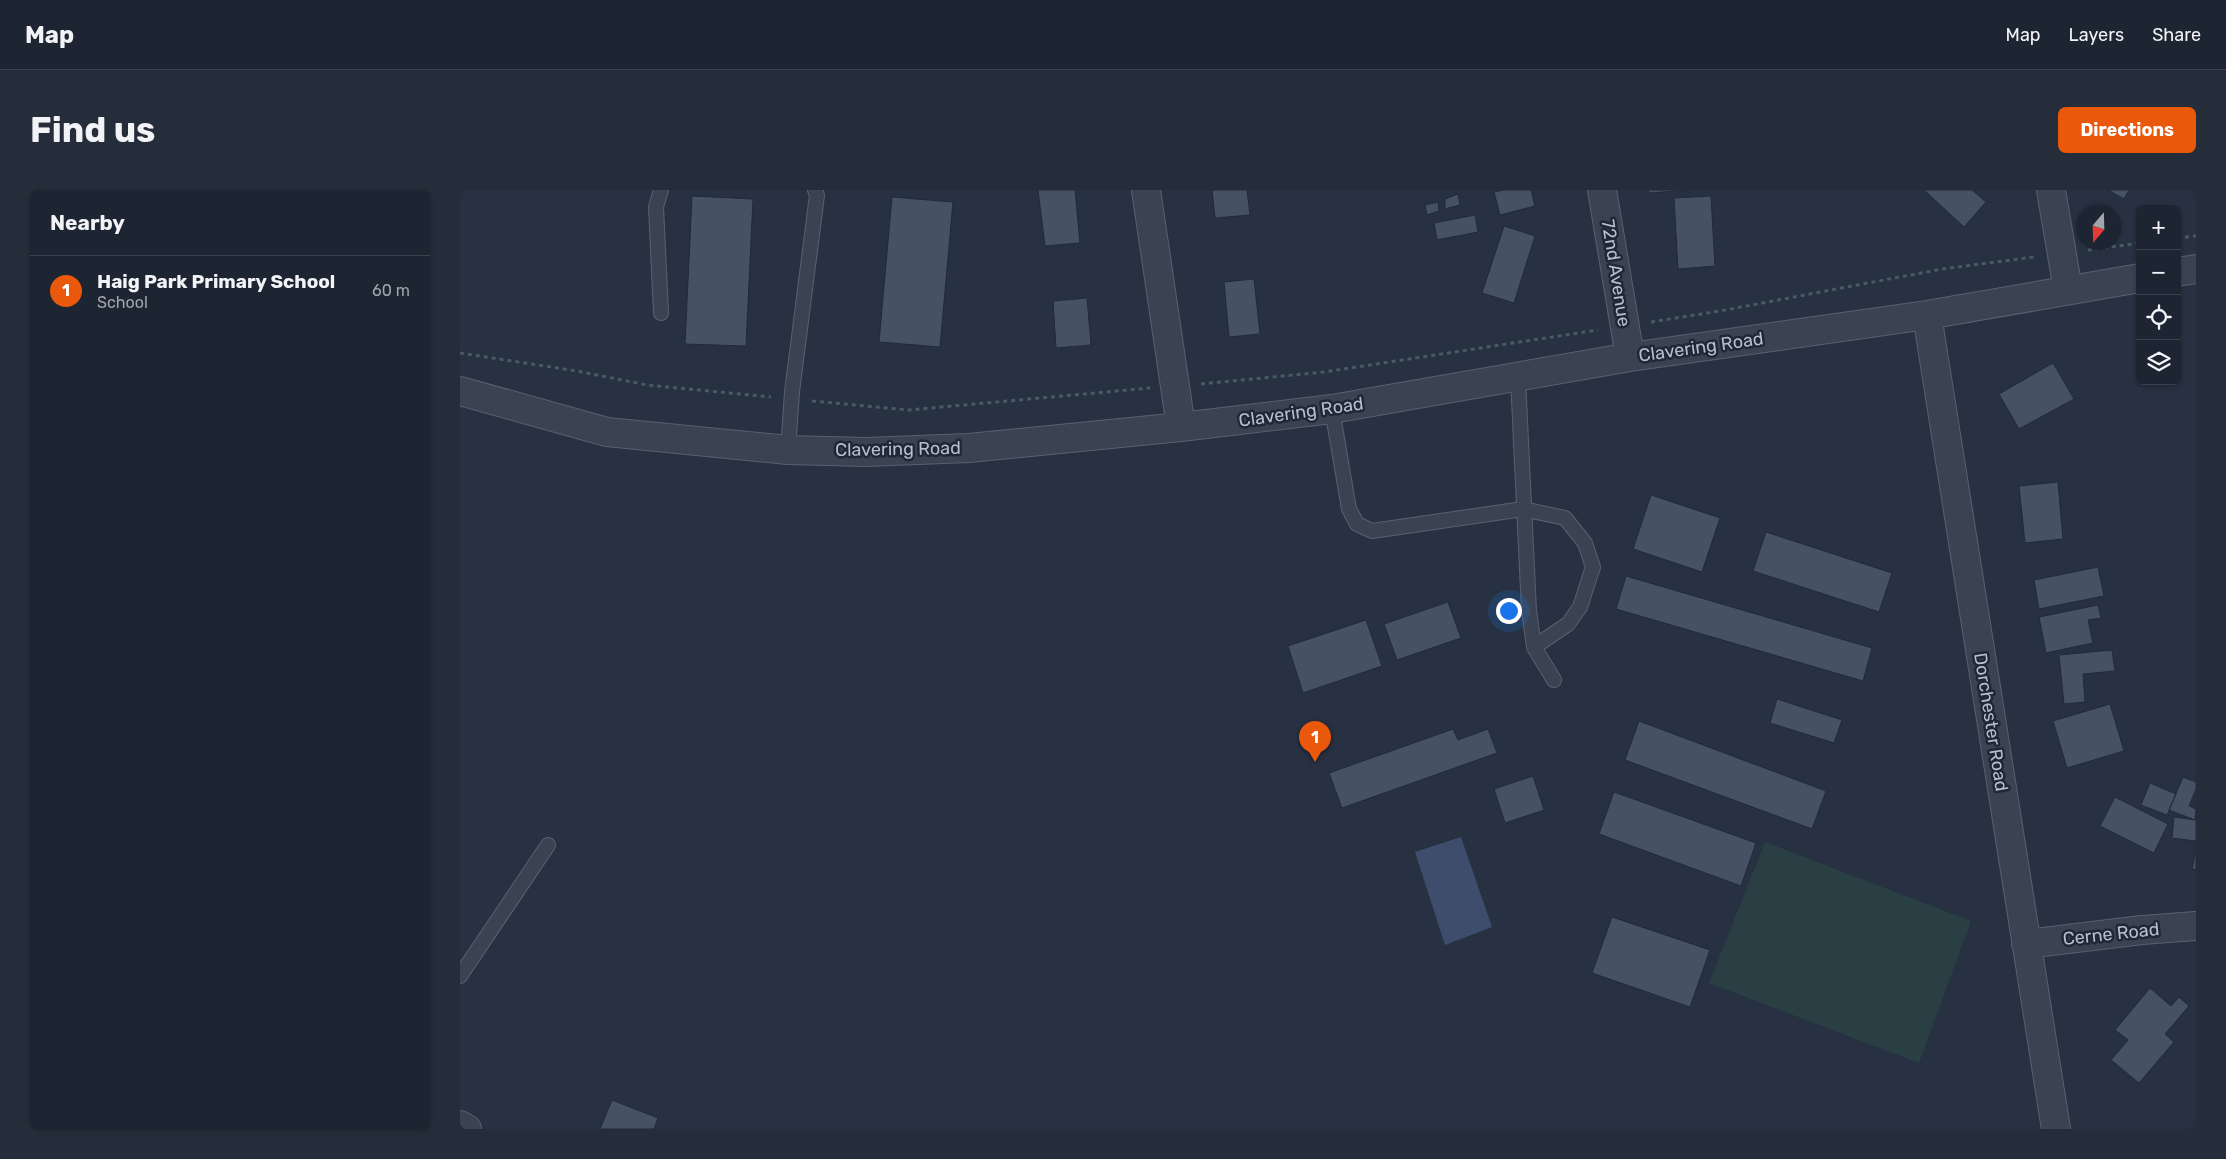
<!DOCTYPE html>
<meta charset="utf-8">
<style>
:root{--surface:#1d2532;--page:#252d3a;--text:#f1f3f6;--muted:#a0a5ac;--line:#3b424d;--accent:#ea580c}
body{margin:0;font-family:Rubik,sans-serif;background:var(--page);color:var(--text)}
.controls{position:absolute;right:15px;top:15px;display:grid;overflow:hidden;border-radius:8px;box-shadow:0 1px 4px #0004}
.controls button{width:45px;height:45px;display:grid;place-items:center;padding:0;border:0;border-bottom:1px solid var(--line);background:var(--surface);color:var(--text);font:25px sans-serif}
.compass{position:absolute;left:1616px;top:15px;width:45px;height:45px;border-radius:50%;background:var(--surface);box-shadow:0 1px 4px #0004;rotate:199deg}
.you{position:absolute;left:1048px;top:420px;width:18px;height:18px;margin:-12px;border:4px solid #fff;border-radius:50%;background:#1a73e8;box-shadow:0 0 0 8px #1a73e833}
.badge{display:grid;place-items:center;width:32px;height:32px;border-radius:50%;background:var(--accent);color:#fff;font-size:16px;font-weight:700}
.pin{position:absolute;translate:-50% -41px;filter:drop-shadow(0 1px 2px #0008)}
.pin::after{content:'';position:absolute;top:26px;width:18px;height:15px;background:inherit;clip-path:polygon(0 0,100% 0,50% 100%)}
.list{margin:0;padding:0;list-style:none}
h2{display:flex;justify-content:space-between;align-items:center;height:65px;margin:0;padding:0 20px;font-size:21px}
h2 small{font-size:16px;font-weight:400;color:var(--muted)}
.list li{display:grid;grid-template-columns:32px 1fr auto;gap:15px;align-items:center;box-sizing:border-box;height:70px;padding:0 20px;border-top:1px solid var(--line)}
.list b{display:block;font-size:19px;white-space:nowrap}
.list p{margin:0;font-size:16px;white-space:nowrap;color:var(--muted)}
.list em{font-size:16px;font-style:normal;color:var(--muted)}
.icon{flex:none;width:28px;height:28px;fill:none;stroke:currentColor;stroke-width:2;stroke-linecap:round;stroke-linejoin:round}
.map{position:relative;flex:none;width:1736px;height:939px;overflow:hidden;border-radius:8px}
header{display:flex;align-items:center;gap:30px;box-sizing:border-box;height:70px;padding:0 25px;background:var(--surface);border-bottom:1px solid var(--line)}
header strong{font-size:24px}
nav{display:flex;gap:28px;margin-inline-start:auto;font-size:18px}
.intro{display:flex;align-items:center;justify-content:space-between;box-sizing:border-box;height:120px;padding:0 30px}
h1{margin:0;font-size:35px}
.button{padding:12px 22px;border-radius:8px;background:var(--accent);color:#fff;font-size:18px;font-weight:700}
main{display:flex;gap:30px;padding:0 30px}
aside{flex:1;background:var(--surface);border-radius:8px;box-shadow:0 1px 4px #0004}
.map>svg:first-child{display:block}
.green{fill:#293f43}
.water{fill:#3d4d6b}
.building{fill:#465164;stroke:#222a39}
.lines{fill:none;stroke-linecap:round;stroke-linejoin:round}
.lane-casing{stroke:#59616f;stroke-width:16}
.street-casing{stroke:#59616f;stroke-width:30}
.path{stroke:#475b60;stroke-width:3;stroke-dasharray:4 4;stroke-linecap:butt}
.lane{stroke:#3b4352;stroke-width:14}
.street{stroke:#3b4352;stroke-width:28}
.labels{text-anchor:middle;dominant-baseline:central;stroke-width:5;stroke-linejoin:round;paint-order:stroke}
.street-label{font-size:18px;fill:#b8bfcc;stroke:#202837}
</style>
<header>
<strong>Map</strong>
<nav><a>Map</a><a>Layers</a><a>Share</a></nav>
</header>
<div class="intro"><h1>Find us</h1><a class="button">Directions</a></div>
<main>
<aside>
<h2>Nearby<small></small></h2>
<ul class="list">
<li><span class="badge">1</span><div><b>Haig Park Primary School</b><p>School</p></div><em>60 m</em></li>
</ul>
</aside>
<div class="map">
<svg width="1736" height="939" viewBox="0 0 1736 939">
<rect width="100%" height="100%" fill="#273142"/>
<path class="green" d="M 1305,652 L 1511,731 L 1459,873 L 1249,793 Z"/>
<path class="water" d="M 1001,647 L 1032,737 L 985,755 L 955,662 Z"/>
<path class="building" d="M 578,0 L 615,0 L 620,53 L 585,56 Z
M 752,0 L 787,0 L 790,25 L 755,28 Z
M 1044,0 L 1071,0 L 1075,16 L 1040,25 L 1034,2 Z
M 1188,0 L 1230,0 L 1189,3 Z
M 1464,0 L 1512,0 L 1526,12 L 1504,37 Z
M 1648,0 L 1669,0 L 1664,9 Z
M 998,4 L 1000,15 L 985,19 L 985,9 Z
M 232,6 L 293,9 L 286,156 L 225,154 Z
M 1251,6 L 1255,76 L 1218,79 L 1214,8 Z
M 432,7 L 493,12 L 480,157 L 419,152 Z
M 978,12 L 979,21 L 967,25 L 965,15 Z
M 1015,25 L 1018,42 L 977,50 L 974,33 Z
M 1044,36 L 1075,46 L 1054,113 L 1022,103 Z
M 794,89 L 800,144 L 769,147 L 764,92 Z
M 627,108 L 631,155 L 596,158 L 593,111 Z
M 1593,173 L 1614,209 L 1559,239 L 1539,204 Z
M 1598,292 L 1603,349 L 1565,353 L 1559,296 Z
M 1191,305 L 1260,328 L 1242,382 L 1173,359 Z
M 1306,342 L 1432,383 L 1419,422 L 1293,381 Z
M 1638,377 L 1644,406 L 1579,419 L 1574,390 Z
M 1166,386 L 1412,458 L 1403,491 L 1156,419 Z
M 988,412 L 1001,448 L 937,470 L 924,434 Z
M 1638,415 L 1641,428 L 1628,430 L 1633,453 L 1586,463 L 1579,427 Z
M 906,430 L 922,476 L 843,503 L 828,456 Z
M 1652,460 L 1655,481 L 1623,484 L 1625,512 L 1604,514 L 1599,465 Z
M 1317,509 L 1382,530 L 1374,553 L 1310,533 Z
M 1650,514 L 1664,561 L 1607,578 L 1593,531 Z
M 1179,531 L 1366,601 L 1352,639 L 1165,570 Z
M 993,539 L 998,550 L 1028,539 L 1037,563 L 882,618 L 869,583 Z
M 1073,586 L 1084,620 L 1045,633 L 1034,599 Z
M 1723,587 L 1736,592 L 1736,599 L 1729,616 L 1736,619 L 1735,630 L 1709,620 Z
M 1690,593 L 1716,604 L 1707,625 L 1681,615 Z
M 1154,602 L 1296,653 L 1281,696 L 1139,644 Z
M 1655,607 L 1708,634 L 1694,663 L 1640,636 Z
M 1714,627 L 1736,630 L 1736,651 L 1712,648 Z
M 1736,660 L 1736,680 L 1732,679 Z
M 1152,727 L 1250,760 L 1230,817 L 1132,783 Z
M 1690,798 L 1711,816 L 1719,807 L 1729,816 L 1705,844 L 1714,852 L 1679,893 L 1651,870 L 1668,850 L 1655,840 Z
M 152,910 L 198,928 L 194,939 L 140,939 Z"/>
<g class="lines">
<defs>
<path id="lane" d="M 201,0 L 196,17 L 201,123
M 1058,188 L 1069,421 L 1074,457 L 1094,490
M 872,219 L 889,319 L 897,334 L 912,341 L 1063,319 L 1105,328 L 1125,353 L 1133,377 L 1120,417 L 1108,434 L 1074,457
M 328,260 L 332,202 L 357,5 L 355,0
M 0,786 L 88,655"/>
<path id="street" d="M 686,0 L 721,237
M 1142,0 L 1170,167
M 1591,0 L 1608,100
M 1717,82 L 1736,79
M 1467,125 L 1596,939
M 0,201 L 147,242 L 328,260 L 406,262 L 509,258 L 721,237 L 872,219 L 1170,167 L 1467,125 L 1680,88
M 1566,754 L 1682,740 L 1736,736
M 0,935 L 7,939"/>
</defs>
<use href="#lane" class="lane-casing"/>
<use href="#street" class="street-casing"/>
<path class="path" d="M 1717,48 L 1736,46
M 1628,60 L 1680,53
M 1191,132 L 1260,121 L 1482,79 L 1574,67
M 0,163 L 117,181 L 187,195 L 311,207
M 741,194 L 864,182 L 1138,140
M 352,211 L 449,220 L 690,198"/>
<use href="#lane" class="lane"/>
<use href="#street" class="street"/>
</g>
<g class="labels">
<g class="street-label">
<text transform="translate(1156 83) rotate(81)">72nd Avenue</text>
<text transform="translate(1241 157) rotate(-8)">Clavering Road</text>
<text transform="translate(841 222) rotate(-8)">Clavering Road</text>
<text transform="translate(438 259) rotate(-1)">Clavering Road</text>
<text transform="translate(1531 532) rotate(81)">Dorchester Road</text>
<text transform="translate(1651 744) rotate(-6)">Cerne Road</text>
</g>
</g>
</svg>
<div class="controls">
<button>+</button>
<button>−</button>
<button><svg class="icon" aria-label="locate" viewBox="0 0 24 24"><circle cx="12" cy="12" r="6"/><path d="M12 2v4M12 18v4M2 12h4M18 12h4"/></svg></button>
<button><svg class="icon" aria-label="layers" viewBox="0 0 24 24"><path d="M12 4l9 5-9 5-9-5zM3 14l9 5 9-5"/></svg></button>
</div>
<svg class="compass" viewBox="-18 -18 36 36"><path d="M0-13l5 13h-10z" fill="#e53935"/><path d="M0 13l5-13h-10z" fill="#a0a5ac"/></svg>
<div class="you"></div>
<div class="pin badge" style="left:855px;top:572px">1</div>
</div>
</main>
